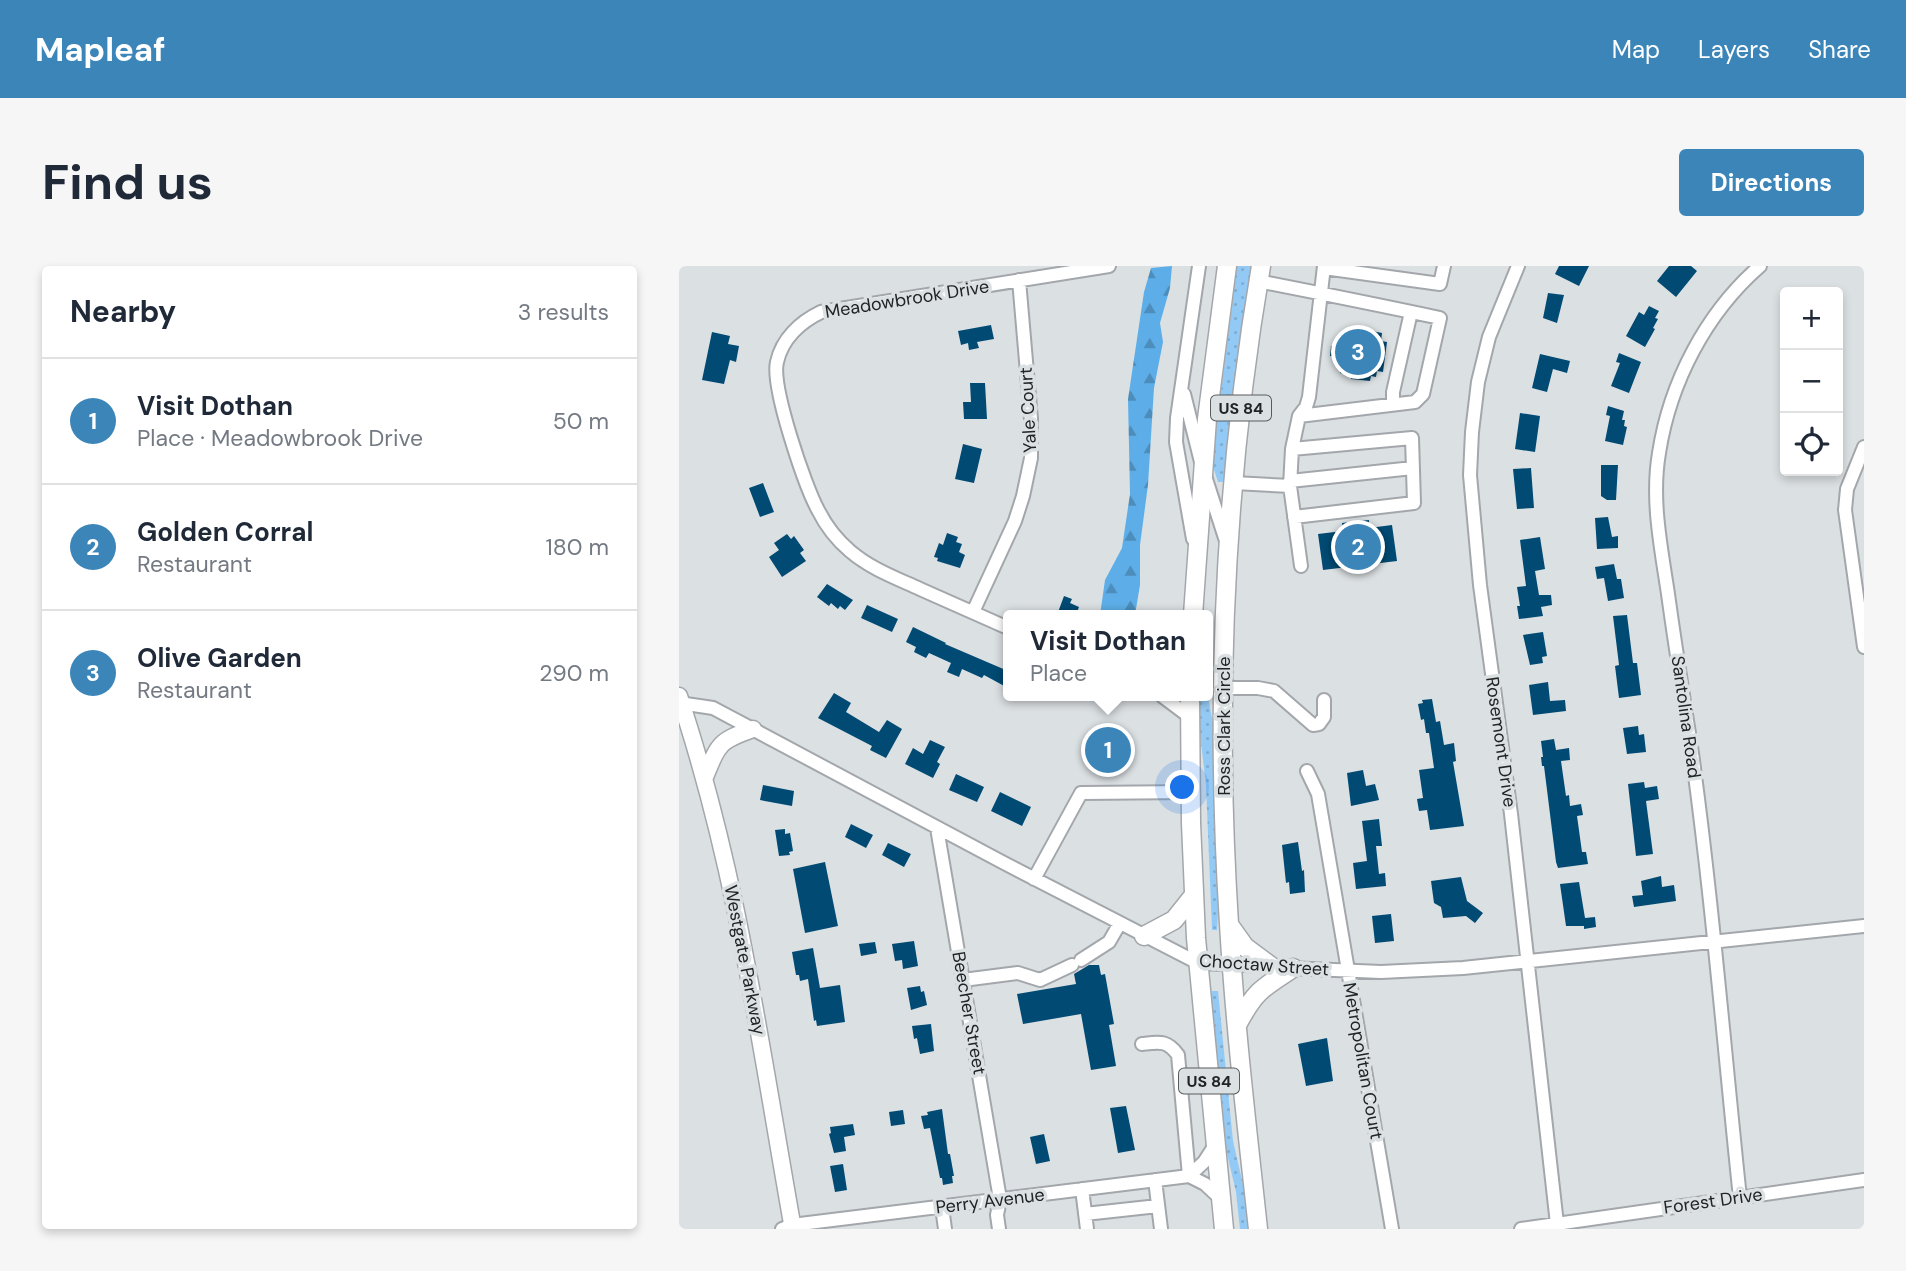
<!DOCTYPE html>
<meta charset="utf-8">
<style>
:root{--surface:#fff;--page:#f6f6f7;--text:#1f2937;--muted:#747a83;--line:#e0e1e3;--accent:#3b85b9}
body{margin:0;font-family:"DM Sans",sans-serif;background:var(--page);color:var(--text)}
.controls{position:absolute;right:21px;top:21px;display:grid;overflow:hidden;border-radius:7px;box-shadow:0 4px 10px #0003}
.controls button{width:63px;height:63px;display:grid;place-items:center;padding:0;border:0;border-bottom:2px solid var(--line);background:var(--surface);color:var(--text);font:35px sans-serif}
.you{position:absolute;left:504px;top:522px;width:24px;height:24px;margin:-18px;border:5px solid #fff;border-radius:50%;background:#1a73e8;box-shadow:0 0 0 10px #1a73e833}
.badge{display:grid;place-items:center;width:46px;height:46px;border-radius:50%;background:var(--accent);color:#fff;font-size:23px;font-weight:700}
.pin{position:absolute;translate:-50% -50%;border:4px solid #fff;box-shadow:0 2px 7px #0006}
.popup{position:absolute;left:324px;top:344px;width:210px;height:91px;box-sizing:border-box;display:grid;place-content:center;border-radius:7px;background:var(--surface);filter:drop-shadow(0 2px 5px #0005);font-size:23px;white-space:nowrap;color:var(--muted)}
.popup b{font-size:26px;color:var(--text)}
.popup::after{content:'';position:absolute;left:50%;top:100%;margin-left:-14px;border:14px solid transparent;border-top-color:var(--surface)}
.list{margin:0;padding:0;list-style:none}
h2{display:flex;justify-content:space-between;align-items:center;height:91px;margin:0;padding:0 28px;font-size:30px}
h2 small{font-size:23px;font-weight:400;color:var(--muted)}
.list li{display:grid;grid-template-columns:46px 1fr auto;gap:21px;align-items:center;box-sizing:border-box;height:126px;padding:0 28px;border-top:2px solid var(--line)}
.list b{display:block;font-size:26px;white-space:nowrap}
.list p{margin:0;font-size:23px;white-space:nowrap;color:var(--muted)}
.list em{font-size:23px;font-style:normal;color:var(--muted)}
.icon{flex:none;width:38px;height:38px;fill:none;stroke:currentColor;stroke-width:2;stroke-linecap:round;stroke-linejoin:round}
.map{position:relative;flex:none;width:1185px;height:963px;overflow:hidden;border-radius:7px}
header{display:flex;align-items:center;gap:42px;box-sizing:border-box;height:98px;padding:0 35px;background:var(--accent);color:#fff}
header strong{font-size:33px}
nav{display:flex;gap:38px;margin-inline-start:auto;font-size:24px}
.intro{display:flex;align-items:center;justify-content:space-between;box-sizing:border-box;height:168px;padding:0 42px}
h1{margin:0;font-size:49px}
.button{padding:18px 32px;border-radius:7px;background:var(--accent);color:#fff;font-size:24px;font-weight:700}
main{display:flex;gap:42px;padding:0 42px}
aside{flex:1;background:var(--surface);border-radius:7px;box-shadow:0 4px 10px #0003}
.map>svg:first-child{display:block}
.grass{fill:url(#grass-dots)}
.forest{fill:url(#forest-firs)}
.building{fill:#004a73}
.lines{fill:none;stroke-linecap:round;stroke-linejoin:round}
.minor-casing{stroke:#a3a7ab;stroke-width:16}
.major-casing{stroke:#a3a7ab;stroke-width:19}
.highway-casing{stroke:#a3a7ab;stroke-width:21}
.minor{stroke:#fff;stroke-width:12}
.major{stroke:#fff;stroke-width:16}
.highway{stroke:#fff;stroke-width:18}
.labels{text-anchor:middle;dominant-baseline:central;stroke-width:7;stroke-linejoin:round;paint-order:stroke}
.shield{fill:#dbe0e3;stroke:#595c5d;stroke-width:2}
.shield-label{font-size:16px;font-weight:bold;fill:#212324}
.street-label{font-size:18px;fill:#212324;stroke:#dbe0e3}
</style>
<header>
<strong>Mapleaf</strong>
<nav><a>Map</a><a>Layers</a><a>Share</a></nav>
</header>
<div class="intro"><h1>Find us</h1><a class="button">Directions</a></div>
<main>
<aside>
<h2>Nearby<small>3 results</small></h2>
<ul class="list">
<li><span class="badge">1</span><div><b>Visit Dothan</b><p>Place · Meadowbrook Drive</p></div><em>50 m</em></li>
<li><span class="badge">2</span><div><b>Golden Corral</b><p>Restaurant</p></div><em>180 m</em></li>
<li><span class="badge">3</span><div><b>Olive Garden</b><p>Restaurant</p></div><em>290 m</em></li>
</ul>
</aside>
<div class="map">
<svg width="1185" height="963" viewBox="0 0 1185 963">
<defs>
<pattern id="grass-dots" width="8" height="8" patternUnits="userSpaceOnUse" patternTransform="scale(1.75)"><rect width="8" height="8" fill="#93caf5"/><path d="M2 2h.1M6 6h.1" fill="none" stroke="#7eadd2" stroke-width="1.8" stroke-linecap="round"/></pattern>
<pattern id="forest-firs" width="22" height="20" patternUnits="userSpaceOnUse" patternTransform="scale(1.75)"><rect width="22" height="20" fill="#5daee8"/><path d="M5 1l3.5 6h-7zM16 11l3.5 6h-7z" fill="#4c8dbc"/></pattern>
</defs>
<rect width="100%" height="100%" fill="#dbe0e3"/>
<path class="grass" d="M 558,0 L 572,0 L 555,120 L 546,216 L 539,216 L 533,197 Z
M 521,430 L 529,430 L 535,464 L 539,648 L 538,664 L 533,664 L 527,519 L 521,468 Z
M 533,725 L 539,725 L 554,875 L 565,923 L 569,963 L 561,963 L 557,926 L 546,879 L 532,740 Z"/>
<path class="forest" d="M 493,0 L 491,22 L 481,57 L 484,76 L 475,122 L 469,219 L 461,279 L 461,319 L 456,349 L 421,349 L 426,314 L 443,282 L 451,228 L 449,133 L 465,26 L 472,2 Z"/>
<path class="building" d="M 880,0 L 910,0 L 900,20 L 876,8 Z
M 990,0 L 1012,0 L 1018,5 L 997,31 L 978,15 Z
M 869,27 L 885,29 L 878,57 L 864,52 Z
M 970,40 L 980,45 L 976,52 L 979,53 L 974,62 L 976,63 L 966,81 L 947,70 L 960,46 L 965,49 Z
M 312,59 L 315,73 L 298,76 L 300,82 L 290,84 L 289,77 L 282,79 L 279,65 Z
M 677,62 L 703,67 L 702,75 L 708,76 L 704,106 L 698,105 L 697,111 L 692,110 L 691,115 L 672,113 L 672,109 L 661,107 L 663,92 L 651,90 L 652,80 L 658,81 L 660,67 L 676,66 Z
M 33,66 L 51,70 L 49,78 L 60,80 L 57,96 L 51,94 L 45,118 L 23,114 Z
M 940,87 L 962,96 L 950,127 L 932,120 L 941,97 L 937,96 Z
M 861,88 L 891,95 L 888,107 L 874,103 L 868,126 L 853,122 Z
M 291,117 L 306,117 L 308,153 L 285,153 L 284,136 L 292,136 Z
M 929,140 L 945,145 L 943,154 L 946,154 L 945,160 L 948,161 L 944,179 L 926,175 L 931,150 L 927,149 Z
M 841,147 L 861,150 L 856,186 L 836,183 Z
M 284,178 L 303,183 L 295,217 L 276,213 Z
M 922,199 L 939,199 L 937,234 L 928,234 L 922,230 Z
M 852,202 L 855,242 L 838,243 L 834,203 Z
M 84,217 L 95,246 L 81,251 L 70,222 Z
M 929,251 L 933,271 L 939,270 L 939,282 L 918,283 L 916,252 Z
M 690,254 L 690,262 L 713,259 L 718,295 L 644,304 L 639,268 L 664,265 L 663,257 Z
M 268,267 L 279,271 L 277,276 L 283,278 L 280,286 L 286,289 L 281,302 L 258,295 L 259,292 L 255,291 L 260,277 L 264,279 Z
M 108,268 L 112,273 L 115,270 L 125,284 L 121,287 L 127,295 L 103,311 L 90,291 L 100,284 L 95,277 Z
M 861,271 L 866,303 L 856,305 L 860,329 L 872,329 L 873,339 L 862,341 L 864,350 L 840,353 L 838,340 L 841,340 L 838,321 L 847,320 L 841,274 Z
M 935,298 L 938,313 L 942,313 L 945,332 L 929,335 L 925,312 L 918,313 L 916,301 Z
M 148,318 L 174,334 L 166,344 L 161,340 L 159,343 L 152,337 L 150,340 L 138,331 Z
M 385,330 L 393,333 L 391,337 L 400,341 L 397,349 L 378,349 Z
M 188,339 L 219,353 L 213,366 L 182,352 Z
M 948,349 L 954,397 L 958,397 L 962,429 L 940,432 L 936,400 L 940,399 L 934,350 Z
M 234,361 L 267,377 L 266,378 L 329,405 L 329,422 L 305,409 L 303,412 L 283,403 L 280,411 L 268,406 L 272,397 L 250,387 L 247,392 L 235,386 L 237,381 L 227,376 Z
M 864,366 L 868,390 L 863,391 L 864,397 L 851,399 L 844,369 Z
M 869,416 L 871,435 L 886,434 L 887,445 L 854,449 L 850,419 Z
M 155,427 L 172,437 L 167,446 L 200,466 L 208,454 L 223,463 L 207,492 L 191,484 L 193,480 L 139,452 Z
M 753,433 L 757,456 L 761,455 L 765,479 L 775,477 L 777,495 L 774,496 L 785,560 L 751,564 L 748,544 L 740,545 L 738,533 L 744,532 L 740,504 L 755,502 L 750,467 L 747,467 L 745,453 L 742,454 L 739,438 L 744,437 L 743,434 Z
M 959,460 L 960,469 L 965,468 L 967,486 L 948,488 L 944,462 Z
M 434,464 L 435,469 L 447,470 L 447,495 L 442,496 L 440,499 L 420,500 L 420,493 L 411,492 L 410,476 L 420,476 L 419,470 L 424,470 L 424,465 Z
M 875,473 L 877,484 L 890,482 L 891,494 L 882,495 L 887,530 L 890,529 L 891,540 L 902,538 L 904,549 L 898,550 L 903,586 L 907,586 L 909,598 L 879,602 L 877,596 L 865,500 L 863,500 L 862,491 L 864,491 L 862,475 Z
M 251,474 L 266,481 L 258,496 L 261,498 L 254,512 L 226,498 L 234,482 L 244,488 Z
M 684,504 L 687,520 L 696,518 L 700,534 L 672,540 L 668,507 Z
M 277,508 L 305,521 L 298,536 L 270,524 Z
M 965,516 L 966,522 L 978,520 L 980,533 L 967,535 L 974,588 L 957,590 L 949,518 Z
M 84,519 L 115,525 L 113,540 L 81,534 Z
M 321,526 L 352,541 L 343,560 L 312,545 Z
M 700,553 L 703,580 L 697,580 L 700,608 L 706,607 L 707,620 L 677,623 L 674,597 L 688,595 L 683,555 Z
M 172,558 L 194,569 L 187,582 L 166,571 Z
M 106,563 L 106,568 L 111,567 L 114,585 L 110,586 L 111,589 L 100,590 L 96,564 Z
M 619,576 L 623,605 L 625,604 L 626,626 L 611,628 L 610,616 L 607,617 L 603,579 Z
M 209,577 L 232,588 L 225,601 L 203,589 Z
M 146,596 L 159,660 L 126,667 L 114,603 Z
M 982,610 L 983,621 L 995,619 L 997,635 L 955,641 L 953,630 L 964,629 L 962,615 Z
M 782,611 L 788,635 L 804,647 L 796,657 L 787,650 L 764,652 L 762,641 L 755,637 L 752,615 Z
M 900,616 L 906,652 L 916,651 L 917,661 L 905,663 L 905,660 L 887,660 L 881,618 Z
M 712,648 L 715,675 L 696,677 L 693,650 Z
M 235,675 L 239,700 L 224,703 L 223,694 L 216,695 L 213,678 Z
M 196,676 L 198,687 L 182,690 L 180,678 Z
M 134,682 L 141,722 L 161,719 L 166,756 L 138,760 L 137,754 L 135,755 L 129,713 L 121,715 L 120,709 L 117,709 L 113,686 Z
M 410,699 L 420,699 L 422,709 L 426,708 L 435,758 L 430,759 L 437,800 L 412,804 L 402,748 L 344,758 L 338,728 L 397,718 L 395,708 Z
M 241,720 L 242,726 L 245,725 L 248,739 L 232,744 L 228,722 Z
M 252,758 L 255,785 L 241,788 L 238,772 L 235,773 L 233,760 Z
M 648,772 L 654,815 L 627,820 L 619,778 Z
M 447,840 L 456,884 L 439,887 L 431,842 Z
M 263,843 L 269,888 L 271,888 L 275,910 L 273,910 L 274,917 L 264,919 L 263,912 L 261,912 L 251,862 L 245,863 L 242,850 L 249,849 L 248,846 Z
M 224,844 L 226,858 L 212,860 L 210,846 Z
M 174,858 L 176,869 L 165,871 L 167,885 L 155,887 L 150,868 L 152,867 L 151,861 Z
M 365,868 L 371,895 L 357,898 L 351,871 Z
M 164,898 L 168,924 L 156,926 L 151,900 Z"/>
<g class="lines">
<defs>
<path id="minor" d="M 839,0 L 810,71 L 799,116 L 793,166 L 791,209 L 801,319 L 832,548 L 878,958
M 645,2 L 761,18 L 765,0
M 579,15 C 640,27 700,39 761,52 L 744,128 L 736,136 L 620,150 L 627,141 L 630,131 L 645,0
M 505,128 L 522,196
M 714,138 L 714,126 L 732,46
M 1185,181 L 1168,223 L 1166,244 L 1185,381
M 613,183 L 620,150
M 527,213 L 546,272
M 611,215 L 734,202
M 555,217 L 611,220 L 622,300
M 611,220 L 613,183 L 733,172 L 735,237 L 615,251
M 514,273 L 497,176 L 498,152 L 520,0
M 294,346 L 336,255 L 344,230 L 352,192 L 352,153 L 340,14
M 329,362 C 300,349 271,336 241,323 C 217,312 192,303 171,285 C 158,274 147,260 139,244 C 126,220 92,121 98,96 C 103,73 121,56 142,46 L 430,0
M 544,422 L 579,422 L 595,425 L 634,459 L 640,458 L 645,451 L 645,434
M 483,430 L 511,451
M 0,437 L 34,442 L 325,597 L 519,697 L 590,700
M 628,505 L 639,528 L 713,963
M 258,562 L 321,933 L 318,949 L 320,963
M 355,613 L 402,527 L 512,526
M 402,694 L 430,676 L 441,657
M 609,702 L 702,706 L 784,702 L 1185,660
M 284,714 L 339,707 L 361,714 L 393,699
M 463,778 C 481,776 488,774 499,789 L 510,910
M 510,910 L 525,896 L 536,879
M 476,914 L 482,963
M 403,923 L 408,963
M 1061,932 C 1045,781 1033,630 1012,480 C 1004,429 996,379 989,328 C 982,281 972,234 980,187 C 991,116 1027,47 1081,0
M 263,941 L 266,963
M 406,948 L 479,940
M 103,963 L 113,959 L 510,910 L 526,918 L 542,933
M 842,963 L 1185,914"/>
<path id="major" d="M 0,430 C 58,603 82,784 114,963
M 26,511 C 40,477 40,475 74,463"/>
<path id="highway" d="M 514,349 L 528,153 L 548,0
M 511,430 L 512,557 L 517,672 L 545,963
M 551,660 L 566,681 L 593,701
M 465,670 L 495,654 L 515,629
M 558,759 C 576,725 583,722 614,702
M 579,963 C 568,862 556,760 550,658 C 536,439 545,216 582,0"/>
</defs>
<use href="#minor" class="minor-casing"/>
<use href="#major" class="major-casing"/>
<use href="#highway" class="highway-casing"/>
<use href="#minor" class="minor"/>
<use href="#major" class="major"/>
<use href="#highway" class="highway"/>
</g>
<g class="labels">
<g class="shield">
<rect x="532" y="129.5" width="60" height="25" rx="5"/>
<rect x="500" y="802.5" width="60" height="25" rx="5"/>
</g>
<g class="shield-label">
<text x="562" y="142">US 84</text>
<text x="530" y="815">US 84</text>
</g>
<g class="street-label">
<text transform="translate(228 33) rotate(-9)">Meadowbrook Drive</text>
<text transform="translate(349 144) rotate(-93)">Yale Court</text>
<text transform="translate(1007 451) rotate(82)">Santolina Road</text>
<text transform="translate(545 460) rotate(-90)">Ross Clark Circle</text>
<text transform="translate(822 476) rotate(82)">Rosemont Drive</text>
<text transform="translate(66 694) rotate(79)">Westgate Parkway</text>
<text transform="translate(585 699) rotate(4)">Choctaw Street</text>
<text transform="translate(290 747) rotate(80)">Beecher Street</text>
<text transform="translate(684 795) rotate(80)">Metropolitan Court</text>
<text transform="translate(311 935) rotate(-7)">Perry Avenue</text>
<text transform="translate(1034 935) rotate(-8)">Forest Drive</text>
</g>
</g>
</svg>
<div class="controls">
<button>+</button>
<button>−</button>
<button><svg class="icon" aria-label="locate" viewBox="0 0 24 24"><circle cx="12" cy="12" r="6"/><path d="M12 2v4M12 18v4M2 12h4M18 12h4"/></svg></button>
</div>
<div class="you"></div>
<div class="pin badge" style="left:429px;top:484px">1</div>
<div class="popup"><b>Visit Dothan</b>Place</div>
<div class="pin badge" style="left:679px;top:281px">2</div>
<div class="pin badge" style="left:679px;top:86px">3</div>
</div>
</main>
